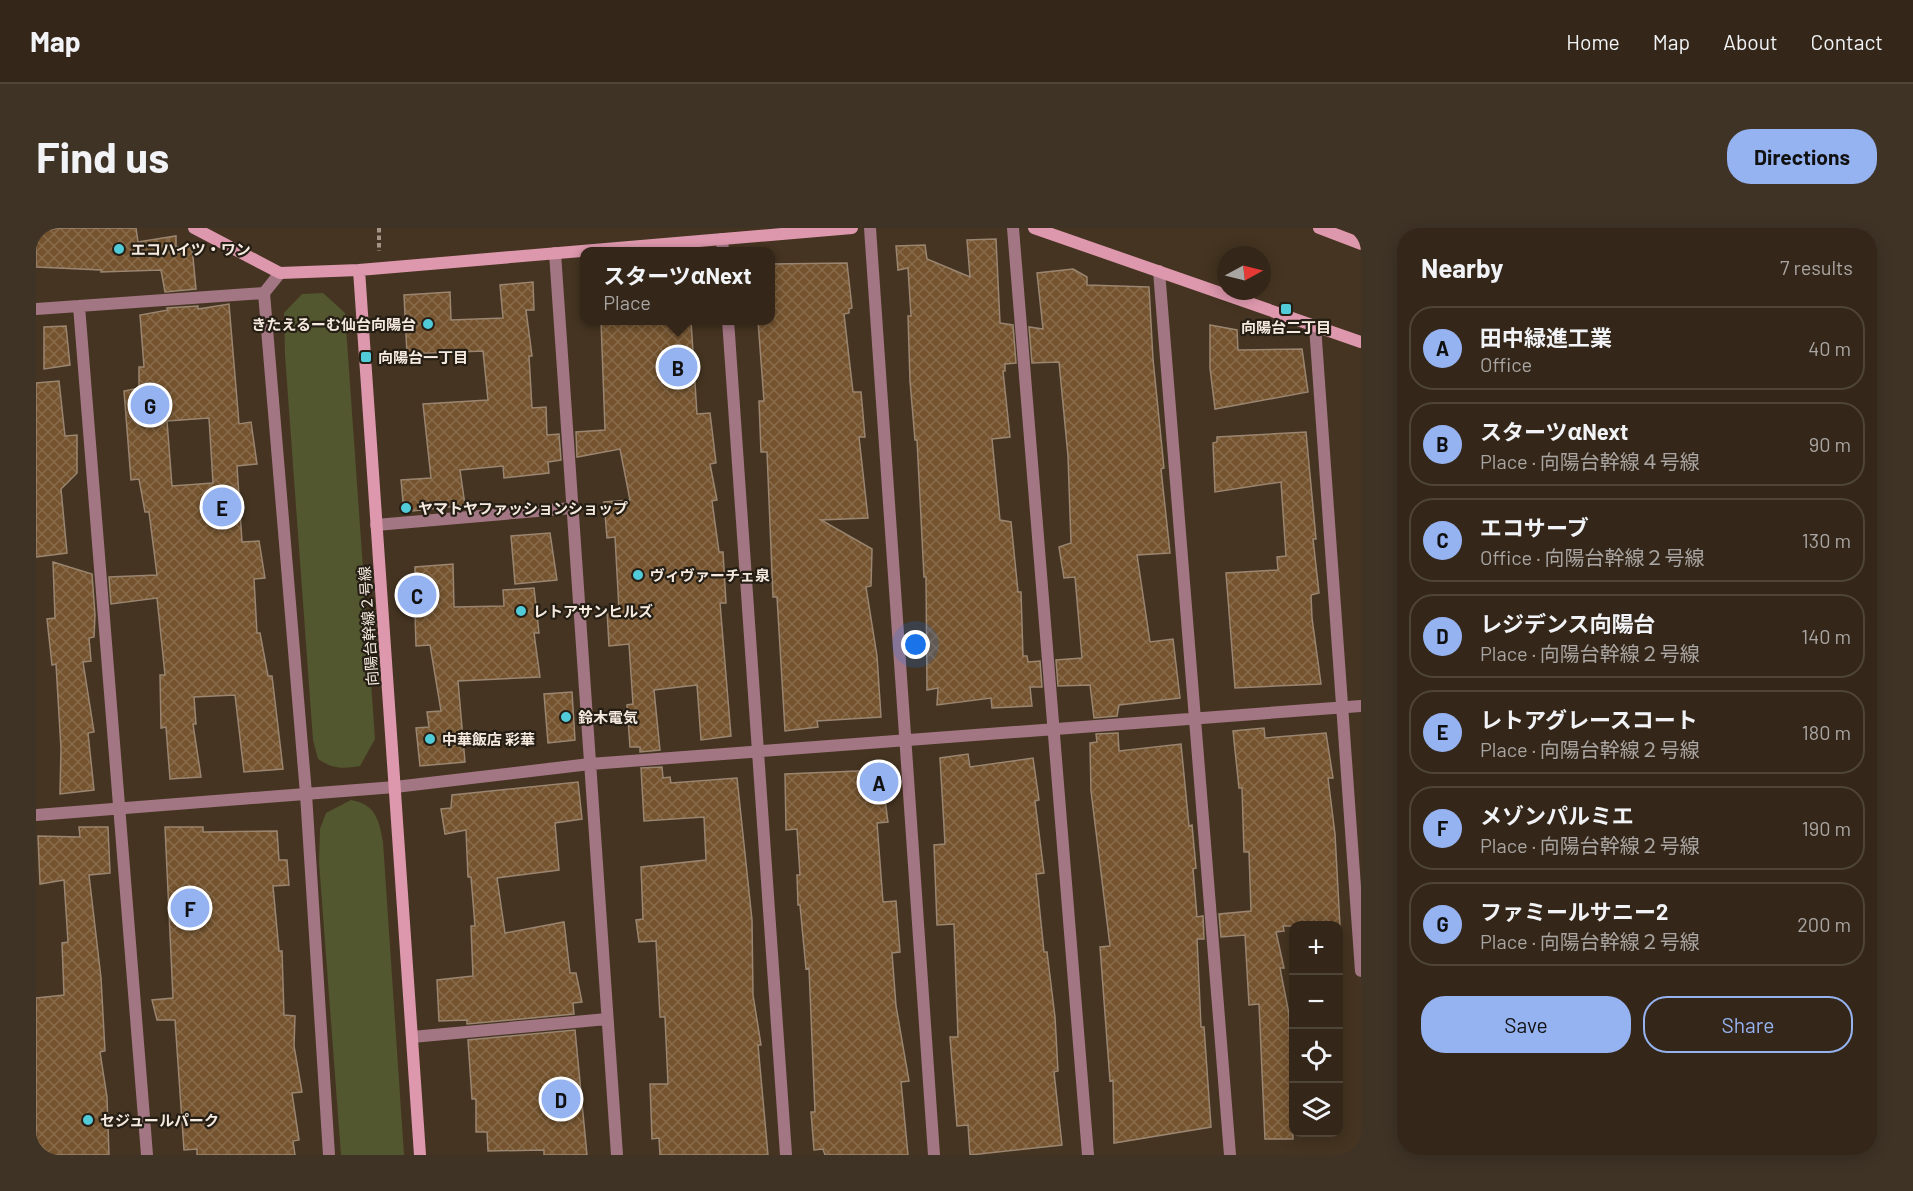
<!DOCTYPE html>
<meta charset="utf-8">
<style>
:root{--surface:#342719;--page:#3f3326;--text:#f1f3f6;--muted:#a9a5a2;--line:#4e4438;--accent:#95b2f1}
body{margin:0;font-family:Barlow,"Noto Sans JP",sans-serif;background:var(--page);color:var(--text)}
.controls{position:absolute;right:18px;bottom:18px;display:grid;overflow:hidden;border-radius:12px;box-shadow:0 3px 15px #0003}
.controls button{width:54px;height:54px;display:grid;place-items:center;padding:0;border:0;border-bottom:2px solid var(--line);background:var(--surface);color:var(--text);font:30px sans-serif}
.compass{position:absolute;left:1181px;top:18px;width:54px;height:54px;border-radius:50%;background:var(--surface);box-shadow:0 3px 15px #0003;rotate:83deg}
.you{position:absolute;left:880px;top:417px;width:21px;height:21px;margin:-15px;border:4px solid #fff;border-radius:50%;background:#1a73e8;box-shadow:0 0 0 9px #1a73e833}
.badge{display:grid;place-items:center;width:39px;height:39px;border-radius:50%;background:var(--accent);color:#111;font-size:20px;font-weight:700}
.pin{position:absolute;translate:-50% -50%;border:3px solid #fff;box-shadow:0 2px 6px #0006}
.popup{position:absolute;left:544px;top:19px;width:195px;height:78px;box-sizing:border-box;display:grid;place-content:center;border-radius:12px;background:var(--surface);filter:drop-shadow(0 2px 4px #0005);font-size:20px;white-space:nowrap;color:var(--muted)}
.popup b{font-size:22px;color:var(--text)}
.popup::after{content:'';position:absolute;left:50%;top:100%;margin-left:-12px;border:12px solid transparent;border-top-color:var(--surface)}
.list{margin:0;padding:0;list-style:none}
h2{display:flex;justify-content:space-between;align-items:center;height:78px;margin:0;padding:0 24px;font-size:26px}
h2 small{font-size:20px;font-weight:400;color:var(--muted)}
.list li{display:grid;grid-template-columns:39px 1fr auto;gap:18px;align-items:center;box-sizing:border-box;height:84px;margin:0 12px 12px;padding:0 12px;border:2px solid var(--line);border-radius:24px}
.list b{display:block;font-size:22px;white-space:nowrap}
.list p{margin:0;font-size:20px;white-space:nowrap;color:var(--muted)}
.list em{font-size:20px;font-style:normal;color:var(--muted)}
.actions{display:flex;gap:12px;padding:18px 24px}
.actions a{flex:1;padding:14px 0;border:2px solid var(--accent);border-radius:24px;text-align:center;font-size:21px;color:var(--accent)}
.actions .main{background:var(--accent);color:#111}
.icon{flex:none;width:33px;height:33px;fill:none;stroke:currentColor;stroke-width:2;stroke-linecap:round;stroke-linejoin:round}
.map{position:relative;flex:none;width:1325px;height:927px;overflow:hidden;border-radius:24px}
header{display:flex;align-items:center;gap:36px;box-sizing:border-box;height:84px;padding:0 30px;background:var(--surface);border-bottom:2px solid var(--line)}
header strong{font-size:28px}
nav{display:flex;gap:33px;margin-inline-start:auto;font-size:21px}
.intro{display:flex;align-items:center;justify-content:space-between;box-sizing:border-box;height:144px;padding:0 36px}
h1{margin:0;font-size:42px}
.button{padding:15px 27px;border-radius:24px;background:var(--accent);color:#111;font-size:21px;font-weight:700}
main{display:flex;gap:36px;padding:0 36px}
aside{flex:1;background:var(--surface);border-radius:24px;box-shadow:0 3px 15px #0003}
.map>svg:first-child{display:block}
.green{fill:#53572f}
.building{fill:url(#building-cross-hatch);stroke:#9a8570;stroke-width:1.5;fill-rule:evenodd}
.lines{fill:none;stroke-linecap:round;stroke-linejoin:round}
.path{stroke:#a49687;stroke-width:4;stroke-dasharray:4.5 3;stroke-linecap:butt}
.street{stroke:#a27683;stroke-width:12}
.secondary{stroke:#de98ad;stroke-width:12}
.poi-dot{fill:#52cbd9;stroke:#251e15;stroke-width:2}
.labels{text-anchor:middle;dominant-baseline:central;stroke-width:4.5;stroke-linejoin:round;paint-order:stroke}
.poi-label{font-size:15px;font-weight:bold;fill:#f6eadf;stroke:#251e15;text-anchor:start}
.street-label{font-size:15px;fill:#f6eadf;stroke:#251e15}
</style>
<header>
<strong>Map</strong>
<nav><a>Home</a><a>Map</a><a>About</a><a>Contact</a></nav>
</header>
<div class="intro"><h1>Find us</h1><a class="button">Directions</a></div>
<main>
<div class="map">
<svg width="1325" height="927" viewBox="0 0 1325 927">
<defs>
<pattern id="building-cross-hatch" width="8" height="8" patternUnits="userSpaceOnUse" patternTransform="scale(1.5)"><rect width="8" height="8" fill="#74532e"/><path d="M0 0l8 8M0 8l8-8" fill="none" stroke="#886c4c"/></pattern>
</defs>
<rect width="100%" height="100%" fill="#453421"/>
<path class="green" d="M 287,65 L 309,85 L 339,511 L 324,538 C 307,541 297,541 282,531 L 277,512 L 249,127 L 248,85 L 266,66 Z
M 315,572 C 339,576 343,591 347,614 L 368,927 L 305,927 L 283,634 L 284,601 L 290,585 Z"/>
<path class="building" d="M 25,0 L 100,0 L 102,14 L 140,8 L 140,19 L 156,19 L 160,61 L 129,64 L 125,42 L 65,44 L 65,42 L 0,39 L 0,3 Z
M 960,11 L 964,95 L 977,97 L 980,135 L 969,136 L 969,143 L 967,143 L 974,209 L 956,211 L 964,292 L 975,294 L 982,364 L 985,364 L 987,428 L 991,428 L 992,434 L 1004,433 L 1006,459 L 994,459 L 996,478 L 956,480 L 955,470 L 901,477 L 902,460 L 891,462 L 890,349 L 888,349 L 881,212 L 879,212 L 874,153 L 872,88 L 875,88 L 872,40 L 862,42 L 860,18 L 889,17 L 891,31 L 934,49 L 931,12 Z
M 811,35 L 816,80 L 813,81 L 813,85 L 808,86 L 817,164 L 825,164 L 829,209 L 823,209 L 832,290 L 785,292 L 836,321 L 835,358 L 830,359 L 841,428 L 845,489 L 781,493 L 782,499 L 749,503 L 741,369 L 737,369 L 731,224 L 725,224 L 723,173 L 728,173 L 722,93 L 735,93 L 735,36 Z
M 1037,41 L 1051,49 L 1051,57 L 1113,59 L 1117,131 L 1128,240 L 1125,241 L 1134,325 L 1101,327 L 1114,414 L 1137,411 L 1144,470 L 1083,477 L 1081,488 L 1058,490 L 1054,457 L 1022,458 L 1020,432 L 1046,430 L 1039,349 L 1028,350 L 1023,319 L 1035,315 L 1032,228 L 1023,134 L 996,135 L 993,99 L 1007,101 L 1001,45 Z
M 497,54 L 498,82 L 490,82 L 496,128 L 493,128 L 496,180 L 510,179 L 511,207 L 523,206 L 525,232 L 512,234 L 513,245 L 468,250 L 467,238 L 424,242 L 429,277 L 368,284 L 365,252 L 395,250 L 387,176 L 452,172 L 447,123 L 371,126 L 368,67 L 414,64 L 415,92 L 467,90 L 464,57 Z
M 193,76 L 203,196 L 215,194 L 221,236 L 201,238 L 206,314 L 223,313 L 229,350 L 218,351 L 221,405 L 224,405 L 232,448 L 236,448 L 247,541 L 208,544 L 199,467 L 158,469 L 160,496 L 157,496 L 165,549 L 134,551 L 130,499 L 125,500 L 124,447 L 129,447 L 121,370 L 75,376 L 73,349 L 121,347 L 113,284 L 109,284 L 103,251 L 95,252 L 88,163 L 103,160 L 103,139 L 108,139 L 104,87 L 132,82 L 131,80 L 162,78 L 162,81 ZM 173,190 L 177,255 L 136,258 L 131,193 Z
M 565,93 L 655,93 L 661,186 L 674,185 L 680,235 L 674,236 L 681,272 L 676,273 L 683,324 L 687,324 L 690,375 L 684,375 L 695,508 L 665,512 L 661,457 L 618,462 L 624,522 L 604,524 L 604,519 L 594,519 L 591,477 L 597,476 L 593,416 L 573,418 L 571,382 L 583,381 L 579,309 L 571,310 L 568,274 L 594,272 L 584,221 L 541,229 L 540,204 L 569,202 Z
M 1174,97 L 1201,102 L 1202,122 L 1266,121 L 1272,164 L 1179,181 L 1174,140 Z
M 30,98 L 34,137 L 8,141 L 8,99 Z
M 23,153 L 29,208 L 41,207 L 41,245 L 25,261 L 31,325 L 0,329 L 0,155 Z
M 1270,204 L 1280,311 L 1277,311 L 1283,365 L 1275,367 L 1276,390 L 1285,456 L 1199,460 L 1190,345 L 1242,342 L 1241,329 L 1250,328 L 1245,254 L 1179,264 L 1177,215 L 1181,214 L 1181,209 Z
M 514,305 L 521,352 L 479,356 L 475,308 Z
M 17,334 L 56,346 L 59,387 L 58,409 L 53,410 L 55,433 L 47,434 L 58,504 L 52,505 L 58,562 L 24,566 L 25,521 L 20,436 L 16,437 L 11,391 L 19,390 Z
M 417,336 L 418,379 L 468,378 L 467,362 L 498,360 L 503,405 L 498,405 L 504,449 L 422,453 L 429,534 L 384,538 L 380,500 L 393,499 L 391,484 L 405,483 L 394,417 L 380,418 L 379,385 L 372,385 L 369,353 L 379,351 L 379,339 Z
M 536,464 L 539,512 L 512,515 L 508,466 Z
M 1228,500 L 1229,510 L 1290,505 L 1297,550 L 1292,550 L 1299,606 L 1304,698 L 1247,698 L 1248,703 L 1240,704 L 1248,740 L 1244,740 L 1253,786 L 1257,911 L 1229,911 L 1223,776 L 1213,777 L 1209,707 L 1185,709 L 1183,686 L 1215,683 L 1213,624 L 1208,624 L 1206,560 L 1203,560 L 1197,503 Z
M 1082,505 L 1083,523 L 1145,516 L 1153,598 L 1156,597 L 1160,640 L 1157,641 L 1161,689 L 1167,688 L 1168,711 L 1161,711 L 1165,799 L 1168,799 L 1175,899 L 1078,915 L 1077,852 L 1074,853 L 1064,719 L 1074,718 L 1055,563 L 1054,515 L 1061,514 L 1060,506 Z
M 932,526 L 934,539 L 997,530 L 1003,572 L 999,573 L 1008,645 L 1000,646 L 1008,724 L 1011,724 L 1019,789 L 1022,843 L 1018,844 L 1026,917 L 934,927 L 932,897 L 921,898 L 914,809 L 922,809 L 918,696 L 901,697 L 898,617 L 909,616 L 904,530 Z
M 626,539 L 627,550 L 634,549 L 635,555 L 701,550 L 716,692 L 717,767 L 725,817 L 722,817 L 732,927 L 624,927 L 623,910 L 616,911 L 614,856 L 632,856 L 629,789 L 624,789 L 620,713 L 603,714 L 600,692 L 607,691 L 605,639 L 670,632 L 668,589 L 608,593 L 605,540 Z
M 845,542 L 852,594 L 841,595 L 847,674 L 860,673 L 864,724 L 856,725 L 860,778 L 873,853 L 865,854 L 872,927 L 789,927 L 787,921 L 778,922 L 775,884 L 779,884 L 773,740 L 770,741 L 764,677 L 762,677 L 761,647 L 764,647 L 761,601 L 750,602 L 749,546 Z
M 542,554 L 546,591 L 519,595 L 523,642 L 461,650 L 469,705 L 528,694 L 534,745 L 540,745 L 546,774 L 537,775 L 538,786 L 431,796 L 431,792 L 403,793 L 401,752 L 437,748 L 435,698 L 439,698 L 435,649 L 432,649 L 430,602 L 409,606 L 405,581 L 415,580 L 416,567 Z
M 43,599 L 72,599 L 74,645 L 53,647 L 65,750 L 69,823 L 64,824 L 71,869 L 73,927 L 0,927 L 0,770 L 28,767 L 26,715 L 32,714 L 28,652 L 4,656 L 2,608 L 44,609 Z
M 129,599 L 167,599 L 167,604 L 241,603 L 243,632 L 251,632 L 253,657 L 237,658 L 243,723 L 246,723 L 248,787 L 259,788 L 258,818 L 266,864 L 256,865 L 263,912 L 257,913 L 259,927 L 161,927 L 161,921 L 148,922 L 139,792 L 121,792 L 116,772 L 137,770 Z
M 539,802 L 551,927 L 508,927 L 508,922 L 452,923 L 451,904 L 440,904 L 440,871 L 436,871 L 432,812 Z"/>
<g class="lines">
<path class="path" d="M 343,0 L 343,23"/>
<path class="street" d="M 834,0 L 898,927
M 977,0 L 1052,927
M 686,11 L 687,24
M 519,25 L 581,927
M 1123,43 L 1194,927
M 228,65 L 270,566 L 293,927
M 43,78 L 111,927
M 0,81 L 228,65 L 244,45
M 692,92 L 750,927
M 1279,98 L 1325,743
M 340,297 L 536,280
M 0,587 L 359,559 L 554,536 L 1325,478
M 376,809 L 571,791"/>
<path class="secondary" d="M 158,0 L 244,45 L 323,42 L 384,927
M 998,0 L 1325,114
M 1283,0 L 1325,16
M 323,42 L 816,0"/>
</g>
<g class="poi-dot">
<circle cx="83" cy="21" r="6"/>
<rect x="1244" y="75" width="12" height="12" rx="3"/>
<circle cx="392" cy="96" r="6"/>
<rect x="324" y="123" width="12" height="12" rx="3"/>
<circle cx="370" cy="280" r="6"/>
<circle cx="602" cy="347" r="6"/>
<circle cx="485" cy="383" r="6"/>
<circle cx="530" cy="489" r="6"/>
<circle cx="394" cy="511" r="6"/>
<circle cx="52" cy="892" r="6"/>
</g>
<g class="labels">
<g class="poi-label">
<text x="95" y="21">エコハイツ・ワン</text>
<text x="380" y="96" text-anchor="end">きたえるーむ仙台向陽台</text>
<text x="1250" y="99" text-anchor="middle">向陽台二丁目</text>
<text x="342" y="129">向陽台一丁目</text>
<text x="382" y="280">ヤマトヤファッションショップ</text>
<text x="614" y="347">ヴィヴァーチェ泉</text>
<text x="497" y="383">レトアサンヒルズ</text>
<text x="542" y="489">鈴木電気</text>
<text x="406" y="511">中華飯店 彩華</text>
<text x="64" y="892">セジュールパーク</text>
</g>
<g class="street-label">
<text transform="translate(332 398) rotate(-94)">向陽台幹線２号線</text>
</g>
</g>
</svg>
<div class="controls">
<button>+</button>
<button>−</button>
<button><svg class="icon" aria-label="locate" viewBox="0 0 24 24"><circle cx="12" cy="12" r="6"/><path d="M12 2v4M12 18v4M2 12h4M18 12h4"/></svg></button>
<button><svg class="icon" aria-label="layers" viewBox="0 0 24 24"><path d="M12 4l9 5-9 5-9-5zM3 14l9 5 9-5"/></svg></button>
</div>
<svg class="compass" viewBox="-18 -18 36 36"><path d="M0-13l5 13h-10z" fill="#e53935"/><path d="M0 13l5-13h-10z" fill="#a9a5a2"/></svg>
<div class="you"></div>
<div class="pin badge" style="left:843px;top:554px">A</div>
<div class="pin badge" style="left:642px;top:139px">B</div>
<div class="popup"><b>スターツαNext</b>Place</div>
<div class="pin badge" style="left:381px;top:367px">C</div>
<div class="pin badge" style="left:525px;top:871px">D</div>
<div class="pin badge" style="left:186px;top:279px">E</div>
<div class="pin badge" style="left:154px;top:680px">F</div>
<div class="pin badge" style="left:114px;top:177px">G</div>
</div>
<aside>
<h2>Nearby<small>7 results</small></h2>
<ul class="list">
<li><span class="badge">A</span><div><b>田中緑進工業</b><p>Office</p></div><em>40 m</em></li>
<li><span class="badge">B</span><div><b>スターツαNext</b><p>Place · 向陽台幹線４号線</p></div><em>90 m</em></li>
<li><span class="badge">C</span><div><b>エコサーブ</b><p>Office · 向陽台幹線２号線</p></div><em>130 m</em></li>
<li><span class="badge">D</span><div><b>レジデンス向陽台</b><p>Place · 向陽台幹線２号線</p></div><em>140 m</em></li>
<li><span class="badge">E</span><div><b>レトアグレースコート</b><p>Place · 向陽台幹線２号線</p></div><em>180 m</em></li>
<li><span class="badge">F</span><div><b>メゾンパルミエ</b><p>Place · 向陽台幹線２号線</p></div><em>190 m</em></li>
<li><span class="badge">G</span><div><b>ファミールサニー2</b><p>Place · 向陽台幹線２号線</p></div><em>200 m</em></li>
</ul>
<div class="actions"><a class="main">Save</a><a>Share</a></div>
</aside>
</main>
